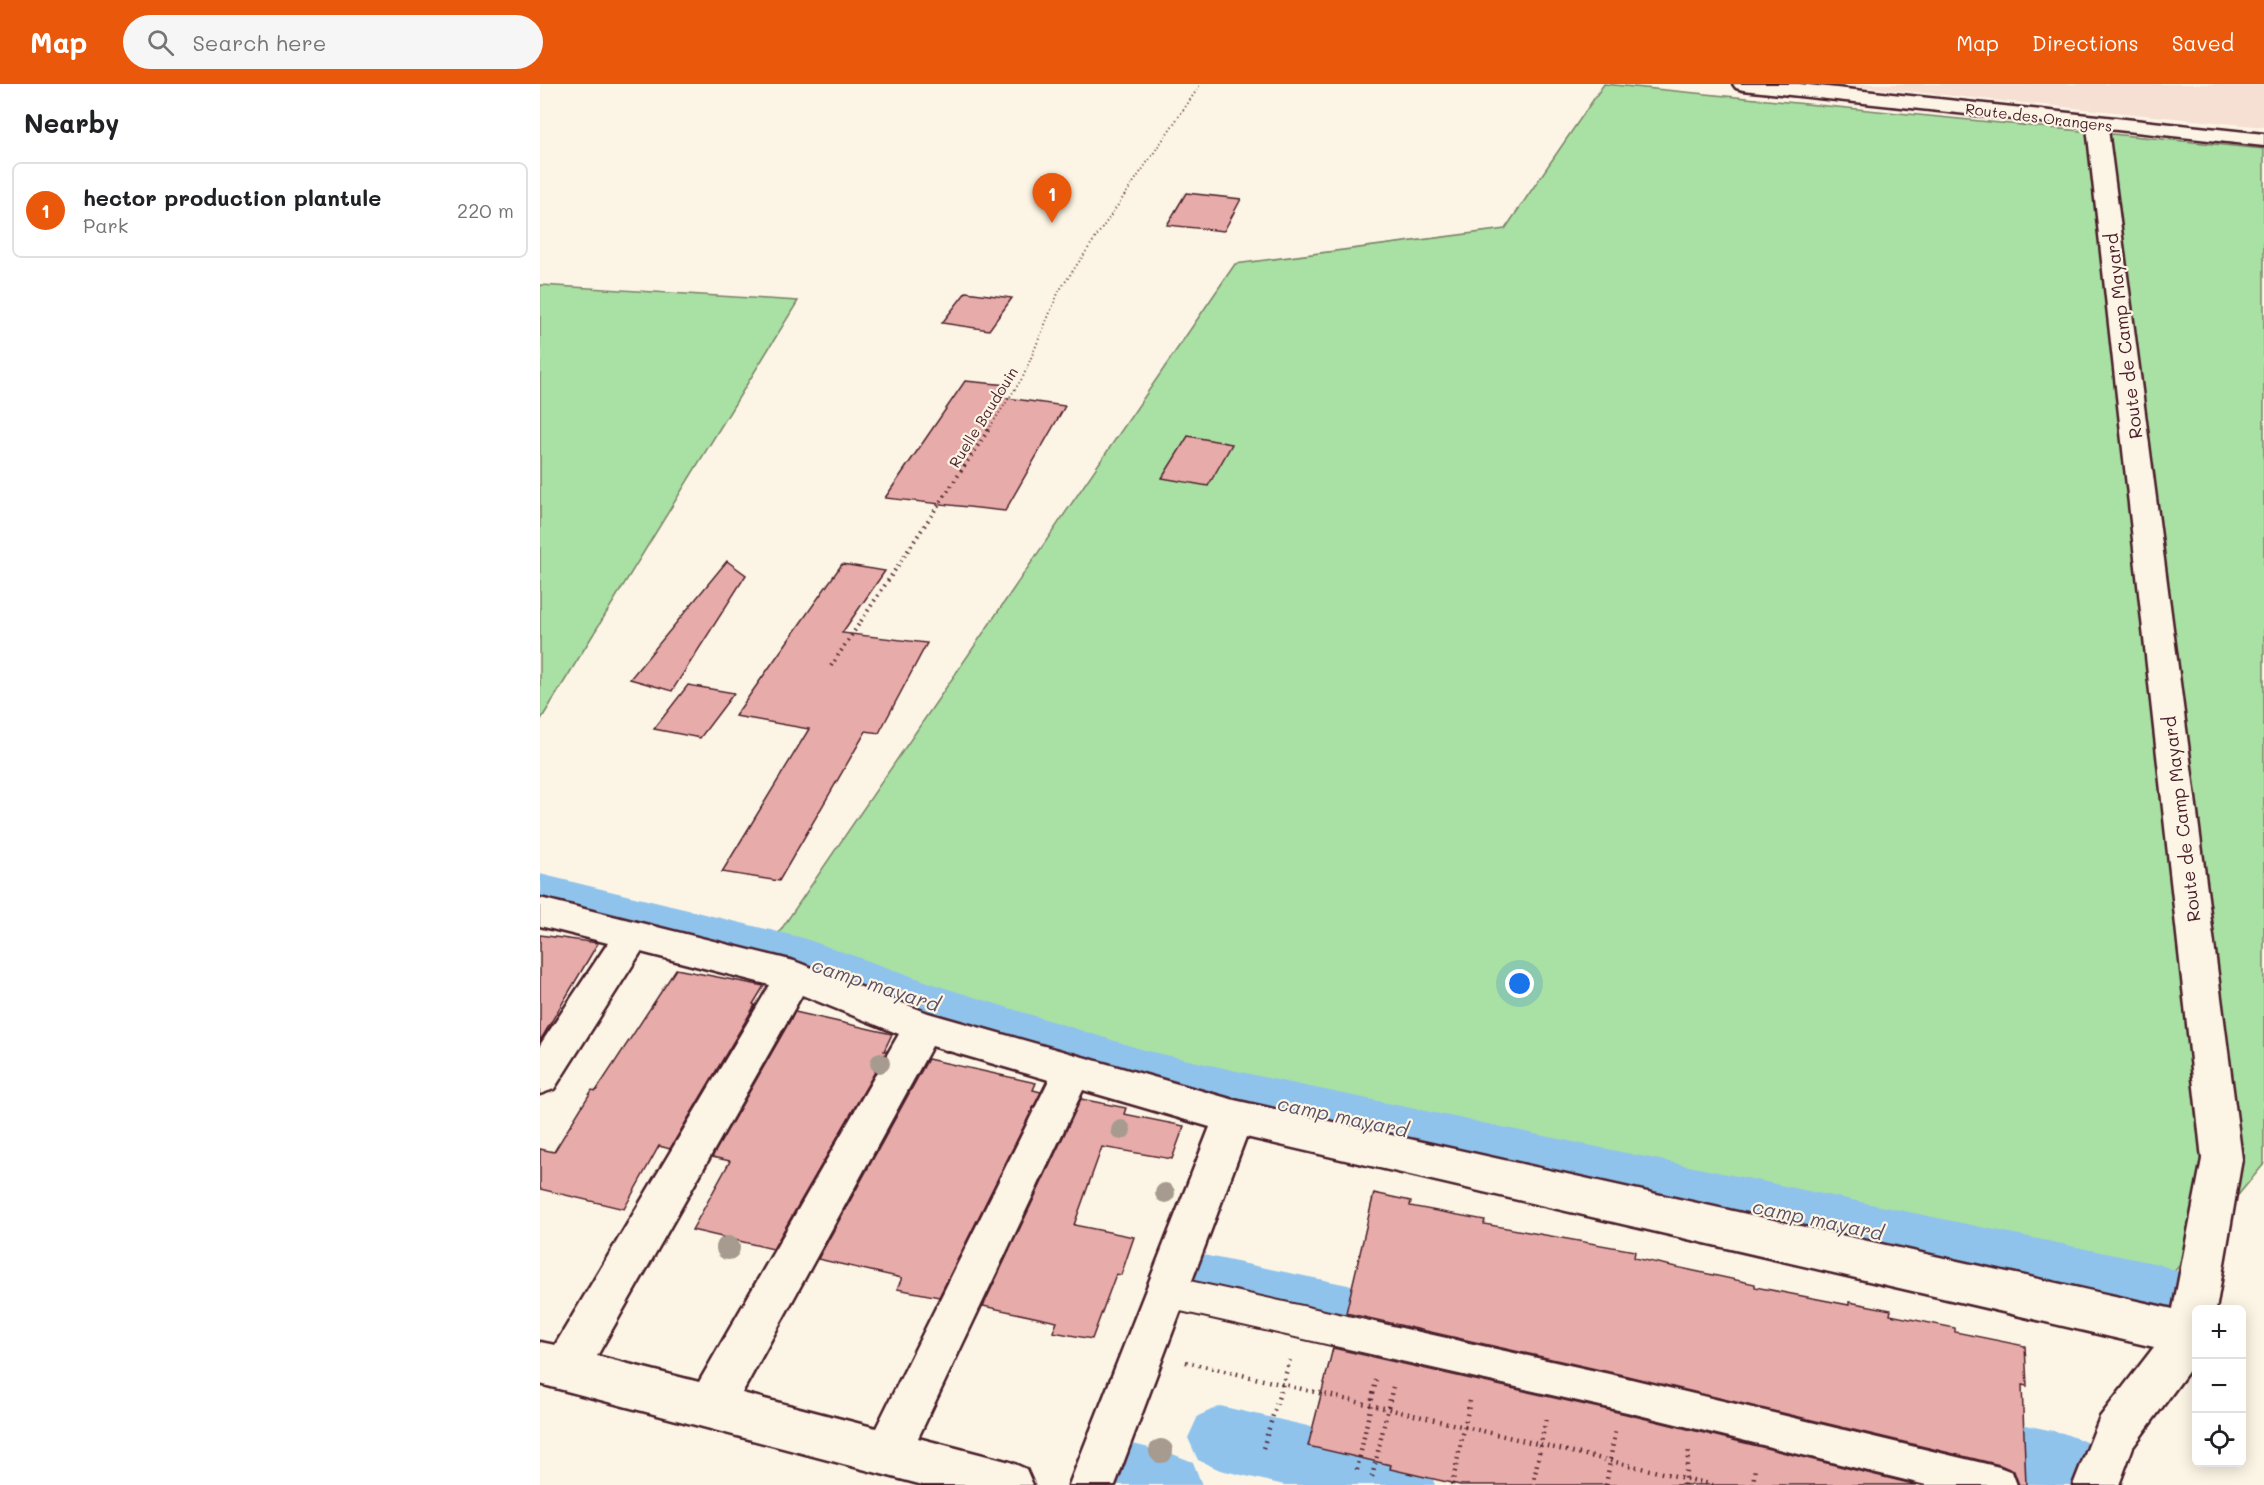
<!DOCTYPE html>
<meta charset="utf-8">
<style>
:root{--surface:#fff;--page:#f6f6f6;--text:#202124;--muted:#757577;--line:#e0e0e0;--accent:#ea580c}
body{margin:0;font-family:Mali,sans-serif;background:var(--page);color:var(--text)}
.controls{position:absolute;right:18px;bottom:18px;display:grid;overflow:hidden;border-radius:9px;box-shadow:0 3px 15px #0003}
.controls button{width:54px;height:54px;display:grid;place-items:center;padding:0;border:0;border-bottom:2px solid var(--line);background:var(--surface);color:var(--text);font:30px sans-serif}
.you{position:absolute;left:980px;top:900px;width:21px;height:21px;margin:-15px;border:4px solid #fff;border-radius:50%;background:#1a73e8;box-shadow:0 0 0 9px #1a73e833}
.badge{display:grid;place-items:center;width:39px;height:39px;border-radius:50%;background:var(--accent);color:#fff;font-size:20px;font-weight:700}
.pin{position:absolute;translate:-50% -50px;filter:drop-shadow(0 2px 3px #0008)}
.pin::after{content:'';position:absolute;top:32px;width:21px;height:18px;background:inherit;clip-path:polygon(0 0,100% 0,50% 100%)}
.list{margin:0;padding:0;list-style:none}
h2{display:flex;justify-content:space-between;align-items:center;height:78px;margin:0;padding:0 24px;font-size:26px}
h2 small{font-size:20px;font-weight:400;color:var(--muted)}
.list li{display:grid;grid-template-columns:39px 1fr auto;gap:18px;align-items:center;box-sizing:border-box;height:96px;margin:0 12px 12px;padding:0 12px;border:2px solid var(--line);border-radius:9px}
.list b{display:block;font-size:22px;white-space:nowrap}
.list p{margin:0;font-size:20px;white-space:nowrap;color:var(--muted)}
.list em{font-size:20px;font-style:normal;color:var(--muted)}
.icon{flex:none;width:33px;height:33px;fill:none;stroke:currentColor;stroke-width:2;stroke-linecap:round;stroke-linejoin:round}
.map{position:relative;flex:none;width:1724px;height:1401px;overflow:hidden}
header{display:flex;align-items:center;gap:36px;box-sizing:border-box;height:84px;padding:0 30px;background:var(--accent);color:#fff}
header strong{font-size:28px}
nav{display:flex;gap:33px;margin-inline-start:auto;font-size:21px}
.search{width:420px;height:54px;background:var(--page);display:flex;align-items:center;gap:15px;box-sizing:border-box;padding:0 21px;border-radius:33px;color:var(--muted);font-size:22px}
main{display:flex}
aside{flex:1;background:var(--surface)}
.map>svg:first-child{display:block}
.built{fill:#f6dfd3}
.green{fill:#a9e0a3;stroke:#7a8067;stroke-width:1.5}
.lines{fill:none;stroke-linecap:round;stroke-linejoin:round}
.canal{fill:#8fc3ec;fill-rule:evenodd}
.building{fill:#e7aca9;stroke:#4a1f2b;stroke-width:1.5}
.lane-casing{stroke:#4a1f2b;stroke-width:4}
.street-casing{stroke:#4a1f2b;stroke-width:5}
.path-far2{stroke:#4a1f2b;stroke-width:2;stroke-dasharray:1 3;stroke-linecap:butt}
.path-far1{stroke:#4a1f2b;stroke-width:4;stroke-dasharray:1.5 4.5;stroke-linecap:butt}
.path{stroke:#4a1f2b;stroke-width:4.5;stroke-dasharray:1.5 5;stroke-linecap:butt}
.lane{fill:#fcf5e5;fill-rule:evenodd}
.street{fill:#fcf5e5;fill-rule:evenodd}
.tree{fill:#a79a8f}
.labels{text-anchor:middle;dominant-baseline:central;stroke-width:4.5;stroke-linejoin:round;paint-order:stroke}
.far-street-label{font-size:15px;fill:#4a1f2b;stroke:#fcf5e5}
.street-label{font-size:18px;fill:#4a1f2b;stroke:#fcf5e5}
.water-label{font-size:20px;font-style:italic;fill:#5f5065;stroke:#fcf5e5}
</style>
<header>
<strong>Map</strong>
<div class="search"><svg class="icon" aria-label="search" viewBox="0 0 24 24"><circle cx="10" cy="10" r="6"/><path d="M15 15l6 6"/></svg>Search here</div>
<nav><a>Map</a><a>Directions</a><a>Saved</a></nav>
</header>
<main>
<aside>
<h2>Nearby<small></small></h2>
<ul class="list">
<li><span class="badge">1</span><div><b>hector production plantule</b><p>Park</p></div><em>220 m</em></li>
</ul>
</aside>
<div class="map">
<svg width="1724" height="1401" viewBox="0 0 1724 1401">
<rect width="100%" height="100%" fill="#fcf5e5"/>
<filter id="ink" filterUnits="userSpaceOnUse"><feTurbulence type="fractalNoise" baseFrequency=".0167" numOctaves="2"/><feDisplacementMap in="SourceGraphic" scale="12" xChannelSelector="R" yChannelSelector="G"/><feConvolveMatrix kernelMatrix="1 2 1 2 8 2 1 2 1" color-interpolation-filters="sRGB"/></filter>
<g filter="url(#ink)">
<path class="built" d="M 1295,0 L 1724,0 L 1724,43 Z"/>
<path class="green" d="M 1064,0 L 1724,65 L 1724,1080 L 1624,1200 L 706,1004 L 227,866 L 695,180 L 965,145 Z
M 0,201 L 258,217 L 0,637 Z"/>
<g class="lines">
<path class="canal" d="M 0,790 L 263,854 L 405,904 L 604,966 L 732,995 L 1618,1180 L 1639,1188 L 1648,1208 L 1639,1228 L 1618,1236 L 732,1043 L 604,1012 L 402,947 L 258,895 L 0,828 Z
M 663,1171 L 876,1215 L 897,1223 L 906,1244 L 897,1265 L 876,1273 L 663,1227 L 642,1219 L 633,1199 L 642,1179 Z
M 680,1322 C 749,1338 820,1351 886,1378 L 895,1401 L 744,1401 L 680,1386 L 658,1376 L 648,1354 L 658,1332 Z
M 1424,1328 L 1523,1349 L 1546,1358 L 1555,1381 L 1547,1401 C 1492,1401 1454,1401 1401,1383 L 1392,1360 L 1401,1337 Z
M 593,1360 L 630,1369 L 653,1378 L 662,1401 L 564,1401 L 561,1392 L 570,1369 Z"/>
</g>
<path class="building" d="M 646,109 L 701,115 L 684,147 L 627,141 Z
M 426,208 L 472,214 L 449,246 L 402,239 Z
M 425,297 L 467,301 L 460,313 L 525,322 L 465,427 L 345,414 Z
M 648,352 L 692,360 L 668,402 L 622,394 Z
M 187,477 L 206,491 L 132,607 L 90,595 Z
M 302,480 L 345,487 L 302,549 L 387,559 L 339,649 L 326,647 L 239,797 L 182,788 L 269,645 L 195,632 Z
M 148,601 L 194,609 L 160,654 L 114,645 Z
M 0,851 L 58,859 L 0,957 Z
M 136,885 L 224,902 L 213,920 L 215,921 L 130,1065 L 119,1062 L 84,1125 L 0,1105 L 0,1065 L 14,1068 L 52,1006 L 56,1007 Z
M 255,928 L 352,950 L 344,967 L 347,967 L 233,1165 L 152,1146 L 190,1077 L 172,1073 Z
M 388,975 L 496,999 L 493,1006 L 501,1008 L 399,1213 L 357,1205 L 362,1194 L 278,1175 Z
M 541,1015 L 586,1024 L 584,1030 L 644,1042 L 632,1075 L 562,1063 L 534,1141 L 594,1153 L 581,1191 L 576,1190 L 552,1255 L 513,1248 L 517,1238 L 443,1222 Z
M 834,1109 L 871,1117 L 870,1122 L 945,1136 L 944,1140 L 1095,1167 L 1094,1174 L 1215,1200 L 1215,1203 L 1309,1221 L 1309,1218 L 1351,1226 L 1350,1231 L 1415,1244 L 1415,1248 L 1485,1262 L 1487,1302 L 1482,1301 L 1486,1401 L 1479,1401 L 1474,1387 L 1460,1381 L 1087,1292 L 806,1229 Z
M 793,1264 L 1086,1330 L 1377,1401 L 920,1401 L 850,1385 L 851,1381 L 768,1362 Z"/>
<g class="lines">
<defs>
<path id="lane" d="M 627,1192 L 1087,1294 L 1459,1383 L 1472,1388 L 1477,1401 L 1386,1401 L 1087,1328 L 627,1224 L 615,1219 L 611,1208 L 615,1197 Z"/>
<path id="street" d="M 1193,0 L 1259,0 L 1724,50 L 1724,62 L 1568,45 L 1702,1075 L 1676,1226 L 1656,1226 L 1656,1277 L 1593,1363 L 1579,1401 L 1533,1401 L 1560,1333 L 1614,1263 L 706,1053 L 575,1401 L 529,1401 L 670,1043 L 543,1006 L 378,1354 L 470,1378 L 486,1385 L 493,1401 L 383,1401 L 0,1300 L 0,1258 L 15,1261 L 230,901 L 101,868 L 14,1005 L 0,1010 L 0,961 L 68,859 L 0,842 L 0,814 L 254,877 L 388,929 L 694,1016 L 1633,1225 L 1662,1075 L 1547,43 L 1203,6 L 1196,4 ZM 262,911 L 359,950 L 159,1298 L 57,1272 ZM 392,962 L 509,996 L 336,1344 L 202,1309 Z"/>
</defs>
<use href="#lane" class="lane-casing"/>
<use href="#street" class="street-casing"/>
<path class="path-far2" d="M 448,346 L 483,293 L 519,207 L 661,0"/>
<path class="path-far1" d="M 291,582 L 449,345"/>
<path class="path" d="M 646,1278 L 1174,1401
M 723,1364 L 750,1276
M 817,1386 L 836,1296
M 832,1393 L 854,1298
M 912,1401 L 930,1317
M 993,1401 L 1006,1334
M 1066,1401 L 1075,1348
M 1144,1401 L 1149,1366
M 1213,1401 L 1215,1384"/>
<use href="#lane" class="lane"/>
<use href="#street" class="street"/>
</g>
<g class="tree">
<circle cx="340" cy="979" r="10"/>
<circle cx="581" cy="1046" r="10"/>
<circle cx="625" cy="1109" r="10"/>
<circle cx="188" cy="1164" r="12"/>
<circle cx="621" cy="1367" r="12"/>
</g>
</g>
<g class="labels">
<g class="far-street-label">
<text transform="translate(1499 33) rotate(7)">Route des Orangers</text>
<text transform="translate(443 333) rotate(-58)">Ruelle Baudouin</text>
</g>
<g class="street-label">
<text transform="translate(1583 252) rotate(-97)">Route de Camp Mayard</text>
<text transform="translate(1641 735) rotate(-97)">Route de Camp Mayard</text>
</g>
<g class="water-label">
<text transform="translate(336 900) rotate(18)">camp mayard</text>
<text transform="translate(803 1032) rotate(12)">camp mayard</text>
<text transform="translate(1278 1135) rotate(12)">camp mayard</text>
</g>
</g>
</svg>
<div class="controls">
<button>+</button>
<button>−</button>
<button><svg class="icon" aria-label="locate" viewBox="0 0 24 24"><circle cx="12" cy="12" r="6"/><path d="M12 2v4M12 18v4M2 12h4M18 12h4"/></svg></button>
</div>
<div class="you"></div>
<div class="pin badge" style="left:512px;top:139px">1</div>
</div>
</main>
